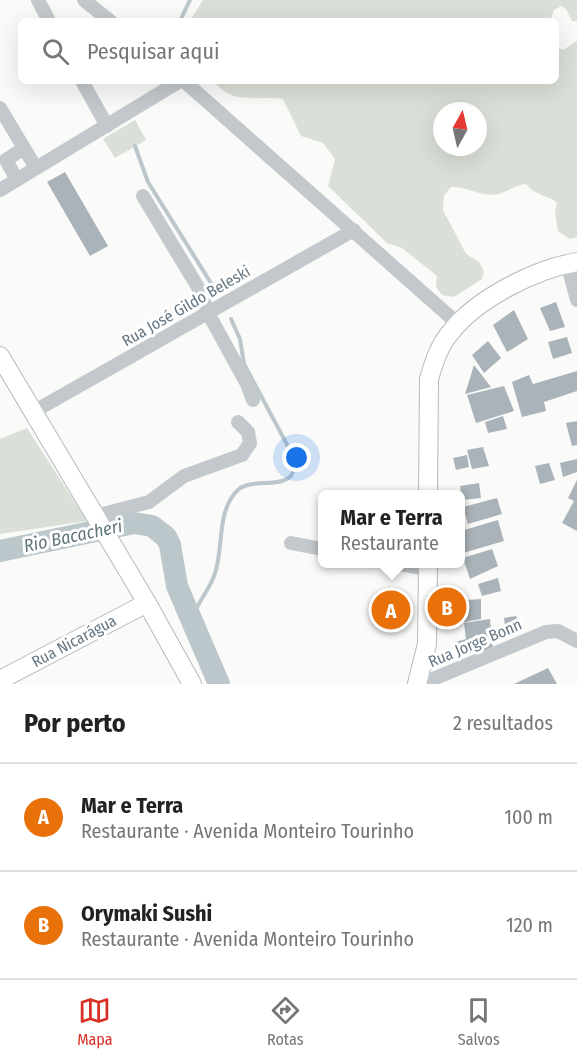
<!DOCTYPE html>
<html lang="pt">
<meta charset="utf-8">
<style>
:root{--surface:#fff;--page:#f2f2f2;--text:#222;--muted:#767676;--line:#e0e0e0;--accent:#d93025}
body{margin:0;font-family:"Fira Sans Condensed",sans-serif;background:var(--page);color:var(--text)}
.compass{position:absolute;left:433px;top:102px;width:54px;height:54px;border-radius:50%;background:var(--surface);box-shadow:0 6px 24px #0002;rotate:8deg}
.you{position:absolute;left:297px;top:458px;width:21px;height:21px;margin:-15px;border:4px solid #fff;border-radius:50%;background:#1a73e8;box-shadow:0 0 0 9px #1a73e833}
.badge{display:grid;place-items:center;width:39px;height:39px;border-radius:50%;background:var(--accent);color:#fff;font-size:20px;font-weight:700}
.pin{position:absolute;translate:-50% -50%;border:3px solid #fff;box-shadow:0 2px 6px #0006}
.popup{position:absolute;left:318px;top:490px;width:147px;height:78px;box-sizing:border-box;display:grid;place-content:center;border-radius:9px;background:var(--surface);filter:drop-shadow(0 2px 4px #0005);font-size:20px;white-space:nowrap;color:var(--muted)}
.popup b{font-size:22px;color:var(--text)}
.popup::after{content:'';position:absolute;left:50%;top:100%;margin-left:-12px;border:12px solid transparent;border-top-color:var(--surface)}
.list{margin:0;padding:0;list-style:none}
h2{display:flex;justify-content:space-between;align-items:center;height:78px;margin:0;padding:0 24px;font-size:26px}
h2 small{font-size:20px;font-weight:400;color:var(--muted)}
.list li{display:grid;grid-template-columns:39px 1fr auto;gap:18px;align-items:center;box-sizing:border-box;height:108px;padding:0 24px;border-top:2px solid var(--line)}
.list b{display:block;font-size:22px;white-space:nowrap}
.list p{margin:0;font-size:20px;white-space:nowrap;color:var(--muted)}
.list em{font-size:20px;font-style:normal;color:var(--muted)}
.icon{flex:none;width:33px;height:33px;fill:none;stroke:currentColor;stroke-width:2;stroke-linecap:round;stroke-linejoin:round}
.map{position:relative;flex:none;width:577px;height:684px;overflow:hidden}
.search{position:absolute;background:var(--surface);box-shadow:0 6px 24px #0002;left:18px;right:18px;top:18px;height:66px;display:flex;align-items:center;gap:15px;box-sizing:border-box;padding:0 21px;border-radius:9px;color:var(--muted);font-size:22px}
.sheet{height:294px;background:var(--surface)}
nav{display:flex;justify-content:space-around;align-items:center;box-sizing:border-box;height:84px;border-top:2px solid var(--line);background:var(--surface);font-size:16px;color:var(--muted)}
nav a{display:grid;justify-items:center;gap:3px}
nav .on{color:var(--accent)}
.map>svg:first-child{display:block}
.green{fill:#dadfd7;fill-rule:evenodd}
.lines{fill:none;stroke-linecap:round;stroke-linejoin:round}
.stream{stroke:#bbc7cb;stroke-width:4}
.river{stroke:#bbc7cb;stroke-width:22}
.building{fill:#aab3b9}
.major-casing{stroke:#b5babe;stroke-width:20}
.minor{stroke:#c3c8cc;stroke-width:14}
.major{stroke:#fff;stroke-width:18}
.labels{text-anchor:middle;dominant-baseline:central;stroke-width:6;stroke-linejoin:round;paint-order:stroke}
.street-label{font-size:16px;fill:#657683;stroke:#fff}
.water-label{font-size:18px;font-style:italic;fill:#60757c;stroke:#fff}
</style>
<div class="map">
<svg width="577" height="684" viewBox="0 0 577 684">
<rect width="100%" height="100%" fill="#fafaf8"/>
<path class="green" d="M 203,0 L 577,0 L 577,21 L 572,21 L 566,9 L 561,6 L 554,10 L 550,21 L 190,21 Z
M 577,41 L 577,237 L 570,239 L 558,231 L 555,213 L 557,203 C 550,195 536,197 526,184 C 515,185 509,191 499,194 C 482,198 468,186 451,187 L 444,196 L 443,210 L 466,254 L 479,262 L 484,271 L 482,279 L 454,297 L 442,295 L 436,287 L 437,276 L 402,248 L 387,243 L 328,186 L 335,159 L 323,143 L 301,136 L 283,99 C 257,95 232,106 214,81 L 556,81 L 556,47 L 563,50 ZM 442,111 L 478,111 L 478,147 L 442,147 Z
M 135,120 L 146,140 L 115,158 L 103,139 Z
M 27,428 L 87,521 L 0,534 L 0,439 Z"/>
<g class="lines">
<path class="stream" d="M 180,21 L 190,0
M 135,146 L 148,182 L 214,288
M 192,623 C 195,603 210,591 215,573 C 224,547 216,509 239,489 C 256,475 306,497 291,452 L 244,364 L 240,339 L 231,319"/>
<path class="river" d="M 0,551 L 134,523 L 152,526 L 166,537 L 170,545 L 177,586 L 219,684"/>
</g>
<path class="building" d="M 65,172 L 108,246 L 90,256 L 47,182 Z
M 556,302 L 565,327 L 550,331 L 540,308 Z
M 514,310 L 528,339 L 507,352 L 493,325 Z
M 567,337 L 572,353 L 553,359 L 548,342 Z
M 488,341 L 501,358 L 484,373 L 472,355 Z
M 474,365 L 491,387 L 465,394 Z
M 577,371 L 577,391 L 544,402 L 546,411 L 522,417 L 512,382 L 529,375 L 533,384 Z
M 504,386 L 514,411 L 476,423 L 467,395 Z
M 503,416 L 507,429 L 488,433 L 485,422 Z
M 577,421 L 577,445 L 572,446 L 566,423 Z
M 483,447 L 489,466 L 472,469 L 467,450 Z
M 467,455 L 469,467 L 456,470 L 453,458 Z
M 577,459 L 577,472 L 563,477 L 560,463 Z
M 549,463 L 555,480 L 540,484 L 535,466 Z
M 577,480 L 577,531 L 562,523 L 574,501 L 568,498 Z
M 479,483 L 481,498 L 462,500 L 460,486 Z
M 497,498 L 502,514 L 468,524 L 463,507 Z
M 498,520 L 504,541 L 463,553 L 461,531 Z
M 492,549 L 498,566 L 470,579 L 463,558 Z
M 498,578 L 501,591 L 482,596 L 478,584 Z
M 481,599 L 481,619 L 454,624 L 453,601 Z
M 516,616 L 522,628 L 506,633 L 504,618 Z
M 490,619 L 493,649 L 457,656 L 455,642 L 466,639 L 464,623 Z
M 548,668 L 557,684 L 514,684 Z"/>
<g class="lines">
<defs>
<path id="major" d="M 0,356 L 147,603 L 192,684
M 428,494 L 429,379 C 434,362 439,346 450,333 C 476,299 535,269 577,262
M 0,680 L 147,603
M 417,684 L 427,644 L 428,564"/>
</defs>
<use href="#major" class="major-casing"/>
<path class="minor" d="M 38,0 L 49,21
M 84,0 L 110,21
M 82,81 L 107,126
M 184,81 L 457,323
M 0,108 L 36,168
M 17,180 L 6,160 L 24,148
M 0,190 L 180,81
M 143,196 L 202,294 L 208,313 L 247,384 L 253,400
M 567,263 L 577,300
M 33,412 L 354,230
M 95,516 L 149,502 L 184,476 L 242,455 L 250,443 L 248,432 L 238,422
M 291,543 L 322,549
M 400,564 L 428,569
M 421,684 L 546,632 L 558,631 L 577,641"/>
<use href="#major" class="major"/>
</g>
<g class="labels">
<g class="street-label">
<text transform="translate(186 306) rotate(-30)">Rua José Gildo Beleski</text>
<text transform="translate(74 641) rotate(-28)">Rua Nicarágua</text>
<text transform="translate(475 643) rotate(-23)">Rua Jorge Bonn</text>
</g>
<g class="water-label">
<text transform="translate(73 536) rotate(-12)">Rio Bacacheri</text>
</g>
</g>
</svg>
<svg class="compass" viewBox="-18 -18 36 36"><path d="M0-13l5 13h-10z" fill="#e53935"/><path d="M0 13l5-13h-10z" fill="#767676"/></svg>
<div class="you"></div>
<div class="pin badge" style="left:391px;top:610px;background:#e8710a">A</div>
<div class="popup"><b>Mar e Terra</b>Restaurante</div>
<div class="pin badge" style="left:447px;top:607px;background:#e8710a">B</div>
<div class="search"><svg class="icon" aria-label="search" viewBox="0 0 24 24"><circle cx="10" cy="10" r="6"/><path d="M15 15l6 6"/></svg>Pesquisar aqui</div>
</div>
<section class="sheet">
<h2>Por perto<small>2 resultados</small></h2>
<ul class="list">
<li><span class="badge" style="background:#e8710a">A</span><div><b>Mar e Terra</b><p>Restaurante · Avenida Monteiro Tourinho</p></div><em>100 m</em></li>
<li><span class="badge" style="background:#e8710a">B</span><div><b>Orymaki Sushi</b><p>Restaurante · Avenida Monteiro Tourinho</p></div><em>120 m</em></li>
</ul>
</section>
<nav>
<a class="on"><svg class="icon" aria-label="map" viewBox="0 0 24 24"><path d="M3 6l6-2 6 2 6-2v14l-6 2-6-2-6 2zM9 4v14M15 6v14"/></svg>Mapa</a>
<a><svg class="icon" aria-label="directions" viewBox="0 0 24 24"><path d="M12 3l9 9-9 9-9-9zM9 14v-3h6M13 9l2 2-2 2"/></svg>Rotas</a>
<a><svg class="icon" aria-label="saved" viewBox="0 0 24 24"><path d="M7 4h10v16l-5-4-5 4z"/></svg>Salvos</a>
</nav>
